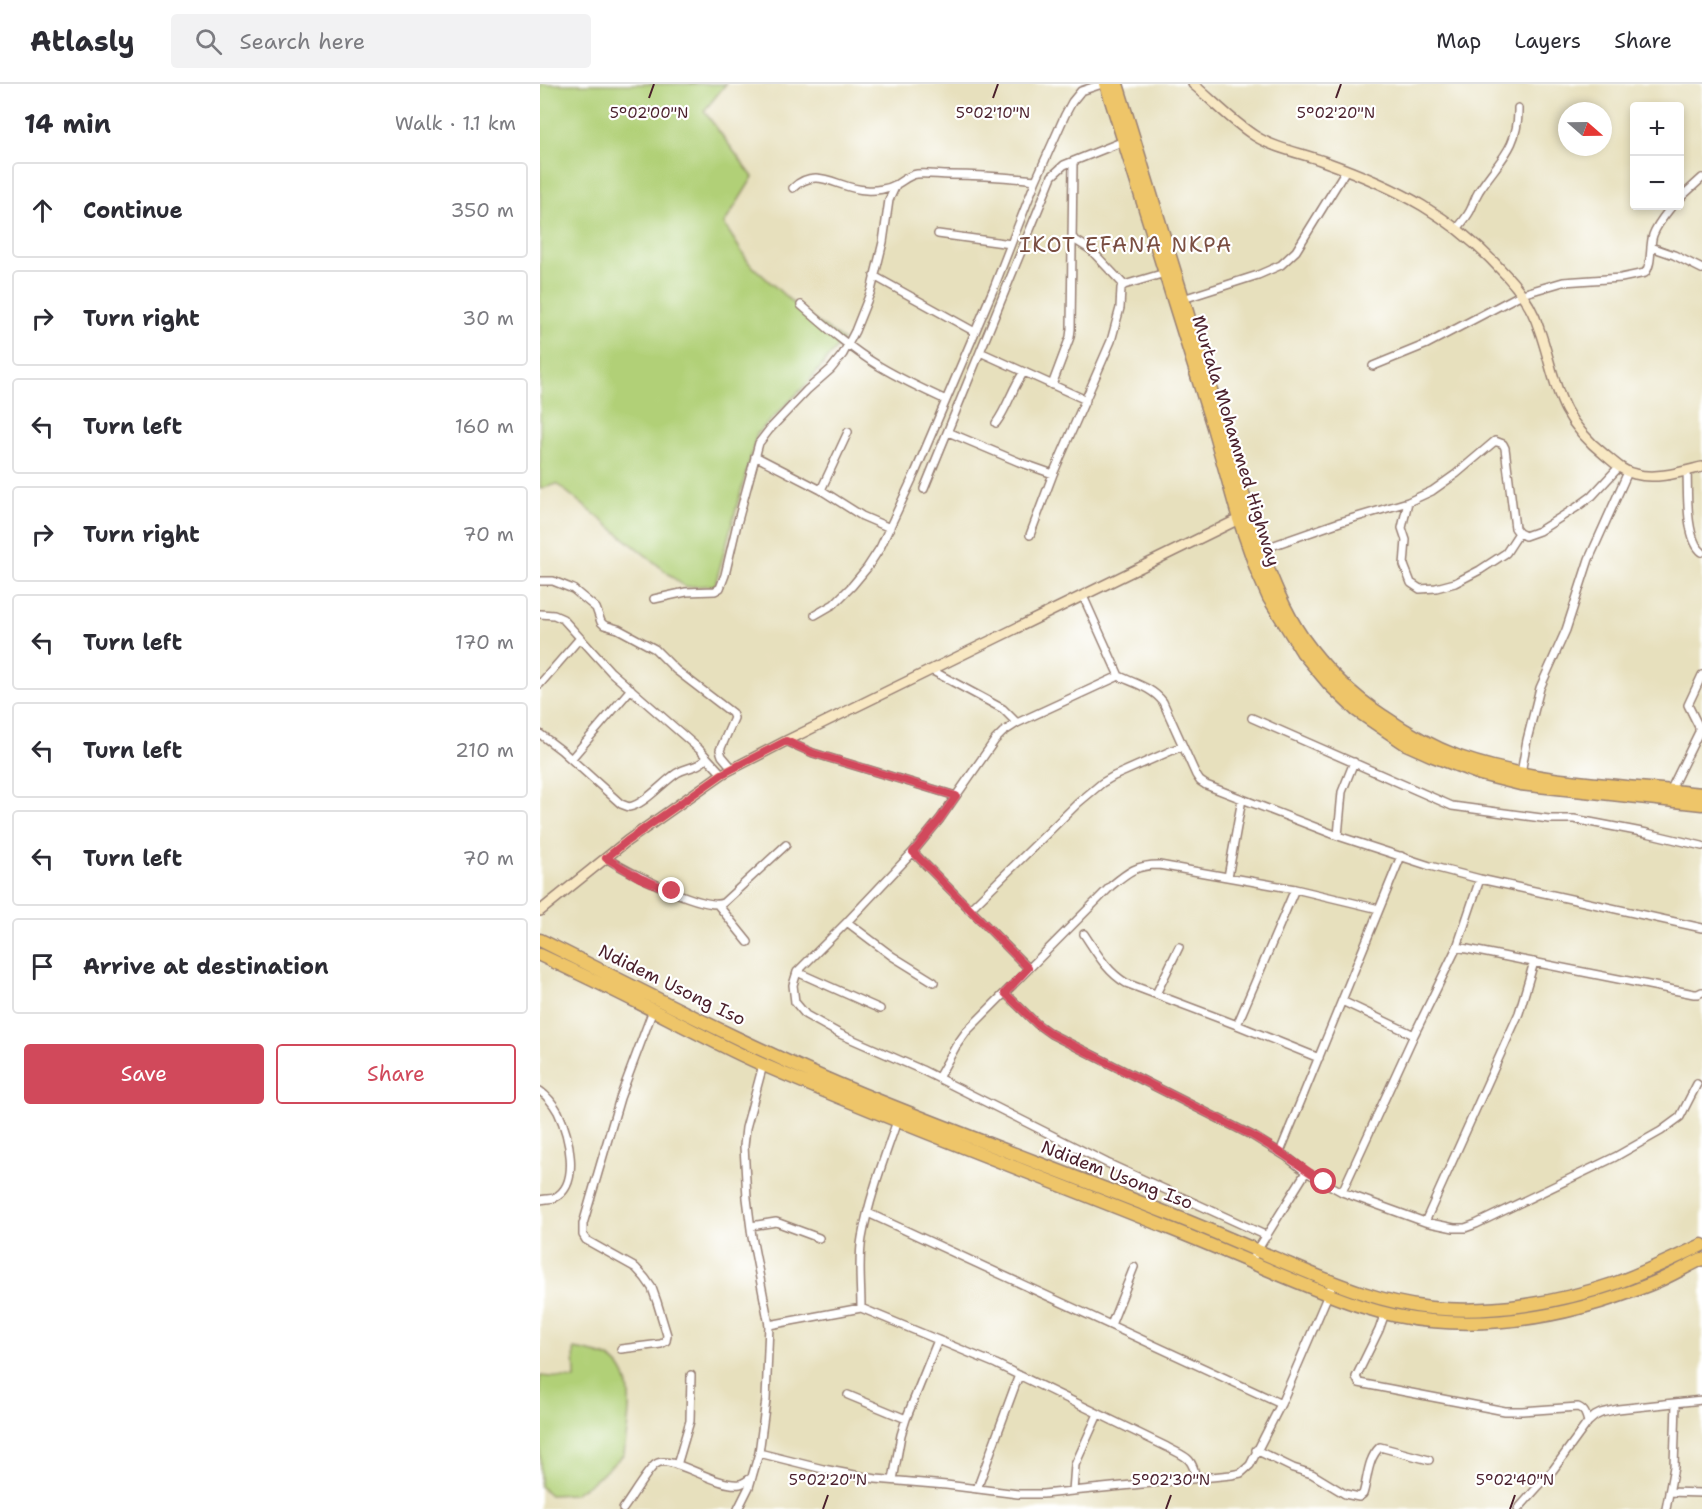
<!DOCTYPE html>
<meta charset="utf-8">
<style>
:root{--surface:#fff;--page:#f2f2f3;--text:#2b2b33;--muted:#7c7c81;--line:#e1e1e2;--accent:#d1495b}
body{margin:0;font-family:"Shantell Sans",sans-serif;background:var(--page);color:var(--text)}
.controls{position:absolute;right:18px;top:18px;display:grid;overflow:hidden;border-radius:6px;box-shadow:0 3px 9px #0003}
.controls button{width:54px;height:54px;display:grid;place-items:center;padding:0;border:0;border-bottom:2px solid var(--line);background:var(--surface);color:var(--text);font:30px sans-serif}
.compass{position:absolute;left:1018px;top:18px;width:54px;height:54px;border-radius:50%;background:var(--surface);box-shadow:0 3px 9px #0003;rotate:110deg}
.stop{position:absolute;width:18px;height:18px;margin:-14px;border:4px solid #d1495b;border-radius:50%;background:#fff}
.stop.end{background:#d1495b;border-color:#fff;box-shadow:0 2px 6px #0008}
.list{margin:0;padding:0;list-style:none}
h2{display:flex;justify-content:space-between;align-items:center;height:78px;margin:0;padding:0 24px;font-size:26px}
h2 small{font-size:20px;font-weight:400;color:var(--muted)}
.list li{display:grid;grid-template-columns:39px 1fr auto;gap:18px;align-items:center;box-sizing:border-box;height:96px;margin:0 12px 12px;padding:0 12px;border:2px solid var(--line);border-radius:6px}
.list b{display:block;font-size:22px;white-space:nowrap}
.list em{font-size:20px;font-style:normal;color:var(--muted)}
.actions{display:flex;gap:12px;padding:18px 24px}
.actions a{flex:1;padding:14px 0;border:2px solid var(--accent);border-radius:6px;text-align:center;font-size:21px;color:var(--accent)}
.actions .main{background:var(--accent);color:#fff}
.icon{flex:none;width:33px;height:33px;fill:none;stroke:currentColor;stroke-width:2;stroke-linecap:round;stroke-linejoin:round}
.map{position:relative;flex:none;width:1162px;height:1425px;overflow:hidden}
header{display:flex;align-items:center;gap:36px;box-sizing:border-box;height:84px;padding:0 30px;background:var(--surface);border-bottom:2px solid var(--line)}
header strong{font-size:28px}
nav{display:flex;gap:33px;margin-inline-start:auto;font-size:21px}
.search{width:420px;height:54px;background:var(--page);display:flex;align-items:center;gap:15px;box-sizing:border-box;padding:0 21px;border-radius:6px;color:var(--muted);font-size:22px}
main{display:flex}
aside{flex:1;background:var(--surface)}
.map>svg:first-child{display:block}
.green{fill:#b1d077;stroke:#7e7851;stroke-width:1.5}
.lines{fill:none;stroke-linecap:round;stroke-linejoin:round}
.street-casing{stroke:#988074;stroke-width:10}
.secondary-casing{stroke:#988074;stroke-width:12}
.highway-casing{stroke:#988074;stroke-width:15}
.street{stroke:#fff;stroke-width:7}
.secondary{stroke:#f8e8c3;stroke-width:9}
.highway{stroke:#eec569;stroke-width:12}
.route{stroke:#d1495b;stroke-width:8}
.ticks{fill:none;stroke:#4a1f2b;stroke-width:2}
.labels{text-anchor:middle;dominant-baseline:central;stroke-width:4.5;stroke-linejoin:round;paint-order:stroke}
.street-label{font-size:18px;fill:#4a1f2b;stroke:#fff}
.quarter-label{font-size:21px;letter-spacing:1.5px;fill:#7a4e41;stroke:#fff}
.ticks-label{font-size:15px;text-anchor:middle;fill:#4a1f2b;stroke:#fff;stroke-width:4.5;stroke-linejoin:round;paint-order:stroke}
</style>
<header>
<strong>Atlasly</strong>
<div class="search"><svg class="icon" aria-label="search" viewBox="0 0 24 24"><circle cx="10" cy="10" r="6"/><path d="M15 15l6 6"/></svg>Search here</div>
<nav><a>Map</a><a>Layers</a><a>Share</a></nav>
</header>
<main>
<aside>
<h2>14 min<small>Walk · 1.1 km</small></h2>
<ul class="list">
<li><svg class="icon" aria-label="ahead" viewBox="0 0 24 24"><path d="M12 20V5M6 11l6-6 6 6"/></svg><div><b>Continue</b></div><em>350 m</em></li>
<li><svg class="icon" aria-label="right" viewBox="0 0 24 24"><path d="M7 20v-9h11M14 6l5 5-5 5"/></svg><div><b>Turn right</b></div><em>30 m</em></li>
<li><svg class="icon" aria-label="left" viewBox="0 0 24 24"><path d="M17 20v-9H6M10 6l-5 5 5 5"/></svg><div><b>Turn left</b></div><em>160 m</em></li>
<li><svg class="icon" aria-label="right" viewBox="0 0 24 24"><path d="M7 20v-9h11M14 6l5 5-5 5"/></svg><div><b>Turn right</b></div><em>70 m</em></li>
<li><svg class="icon" aria-label="left" viewBox="0 0 24 24"><path d="M17 20v-9H6M10 6l-5 5 5 5"/></svg><div><b>Turn left</b></div><em>170 m</em></li>
<li><svg class="icon" aria-label="left" viewBox="0 0 24 24"><path d="M17 20v-9H6M10 6l-5 5 5 5"/></svg><div><b>Turn left</b></div><em>210 m</em></li>
<li><svg class="icon" aria-label="left" viewBox="0 0 24 24"><path d="M17 20v-9H6M10 6l-5 5 5 5"/></svg><div><b>Turn left</b></div><em>70 m</em></li>
<li><svg class="icon" aria-label="arrive" viewBox="0 0 24 24"><path d="M6 21V4h12l-3 4 3 4H6"/></svg><div><b>Arrive at destination</b></div></li>
</ul>
<div class="actions"><a class="main">Save</a><a>Share</a></div>
</aside>
<div class="map">
<svg width="1162" height="1425" viewBox="0 0 1162 1425">
<rect width="100%" height="100%" fill="#fff"/>
<filter id="ink" filterUnits="userSpaceOnUse"><feTurbulence type="fractalNoise" baseFrequency=".0167" numOctaves="2"/><feDisplacementMap in="SourceGraphic" scale="12" xChannelSelector="R" yChannelSelector="G"/><feConvolveMatrix kernelMatrix="1 2 1 2 8 2 1 2 1" color-interpolation-filters="sRGB"/></filter>
<filter id="wash" filterUnits="userSpaceOnUse"><feTurbulence type="fractalNoise" baseFrequency=".008" numOctaves="4" result="noise"/><feDisplacementMap in="SourceGraphic" scale="24" xChannelSelector="R" yChannelSelector="G"/><feGaussianBlur stdDeviation="1.35" result="paint"/><feColorMatrix in="noise" values="0 0 0 0 0 0 0 0 0 0 0 0 0 0 0 0 0 1.4 0 .05"/><feComposite in="paint" operator="in"/></filter>
<g filter="url(#wash)">
<rect width="100%" height="100%" fill="#e7e0bd"/>
<path class="green" d="M 0,0 L 186,0 L 164,27 L 213,93 L 184,140 L 209,179 L 264,229 L 303,256 L 267,300 L 217,350 L 175,501 L 145,503 L 17,400 L 0,405 Z
M 34,1265 C 44,1267 57,1269 67,1273 C 101,1290 87,1340 84,1370 L 59,1393 L 34,1410 L 10,1411 L 0,1402 L 0,1292 L 35,1295 Z"/>
</g>
<g filter="url(#ink)">
<g class="lines">
<defs>
<path id="street" d="M 253,104 C 277,81 298,105 326,106 C 335,107 348,105 357,100 C 364,96 369,91 377,90 C 388,89 399,91 409,91 C 438,91 467,93 496,96
M 1140,114 L 1162,94
M 918,144 C 922,138 928,132 931,125 C 934,119 935,113 939,107 C 958,77 979,64 978,24
M 398,150 L 471,160
M 532,154 L 551,166 L 584,201
M 1111,163 L 1134,171 L 1162,185
M 334,192 L 435,248
M 643,215 L 718,191 L 741,181 L 756,167 L 806,86
M 261,221 C 286,243 311,265 339,282 C 361,295 384,306 406,316
M 440,268 L 546,316
M 833,282 L 887,260 L 982,210 L 1023,198 L 1081,194 L 1105,189 C 1113,179 1109,163 1113,151 C 1117,140 1125,131 1132,122
M 512,301 L 530,253 L 531,245 L 533,78
M 456,339 C 468,323 472,304 484,288
M 408,348 L 479,378 L 513,390
M 215,372 L 281,406 L 322,432 L 350,444
M 1147,387 C 1148,407 1145,455 1162,468
M 384,405 L 512,92 L 524,81 L 584,57
M 281,406 L 308,348
M 868,418 L 862,444 L 866,456 L 864,481 L 871,499 L 880,505 L 896,504 L 915,499 L 940,486 L 966,469 L 979,449
M 490,451 L 513,390 L 571,257 L 580,224 L 581,204 L 584,201 L 625,189
M 720,466 L 800,438 L 868,418 L 892,407 L 916,390 L 955,357 L 963,360 L 965,364 L 975,444 L 979,449 L 985,452 L 999,447 L 1037,423 L 1052,412 L 1079,383
M 0,497 L 13,497 L 33,505 L 56,524 L 61,538 L 64,541 L 78,545 L 115,565 L 136,586 L 192,629 L 194,634 L 180,666 L 182,672 L 193,685
M 543,512 L 579,592 C 594,599 613,604 623,618 L 656,691 L 660,697 L 666,701 L 798,752 L 890,782 L 940,795 L 1162,844
M 114,515 L 146,508 L 175,507 L 180,504 L 185,491 L 197,440 L 219,359 L 229,346 L 267,306 L 291,285 L 303,270 L 315,247 L 331,207 L 343,158 L 349,116 L 356,101
M 0,530 L 14,531 L 23,535 L 71,588 L 159,665 L 182,690
M 275,531 L 294,520 L 312,502 L 327,484 L 340,464 L 375,389 L 453,206 L 496,96 L 525,31 L 532,18 L 541,7 L 562,0
M 391,586 L 463,625 L 477,639
M 579,592 L 477,639 L 463,648 L 455,656 L 400,735 L 373,768 L 307,838 L 257,888 L 253,901 L 255,918 L 266,931 L 300,950 L 382,986 L 567,1079 L 727,1152
M 0,600 L 40,554
M 712,634 L 912,722 L 1009,735 L 1034,735 L 1107,749 L 1162,762
M 0,650 L 21,666 L 81,720 L 89,723 C 104,721 123,698 137,689 C 149,682 156,685 167,674
M 246,657 L 273,669 L 416,712
M 31,675 L 91,605
M 981,689 L 987,656 L 1000,604 L 1026,546 L 1049,475 L 1088,388
M 1130,707 L 1159,648 L 1159,643 L 1148,621 L 1162,591
M 798,752 L 802,708 L 814,678
M 373,768 L 488,884
M 66,774 C 85,786 163,827 183,819 L 246,761
M 688,793 L 702,715
M 178,821 L 208,858
M 429,826 L 538,719 L 562,699 L 574,692 L 642,662
M 307,838 L 352,872 L 394,898
M 544,850 C 556,868 567,888 586,899 L 697,941 L 779,974
M 917,863 L 1154,910 L 1158,910 L 1162,908
M 257,888 L 340,925
M 465,909 L 497,940 L 511,950 L 713,1052 L 747,1073 L 766,1088 L 802,1108 L 885,1138 L 914,1144 L 925,1144 L 936,1140 L 1075,1073 L 1121,1047 L 1140,1033 L 1157,1000
M 616,910 L 639,863
M 802,917 L 874,951
M 697,941 L 755,805
M 398,994 L 416,962 L 426,948 L 571,802 C 588,788 596,781 619,781 L 755,805 L 839,825
M 0,1007 C 7,1012 14,1021 18,1028 C 28,1049 42,1101 14,1114 C 10,1115 4,1115 0,1116
M 740,1068 L 861,772
M 802,1108 L 874,951 L 917,863 L 940,795
M 328,1129 L 741,1320
M 885,1138 L 979,929 L 994,878
M 211,1142 L 236,1138 L 279,1154
M 710,1178 L 766,1088
M 321,1224 C 321,1200 318,1176 322,1154 C 329,1114 344,1075 357,1037
M 845,1229 L 839,1246 L 816,1293 L 819,1299 L 965,1327 L 982,1327 L 1038,1323 C 1045,1326 1046,1331 1048,1338
M 229,1241 L 321,1224 L 456,1280 L 627,1363 C 645,1373 652,1372 656,1394
M 571,1241 L 594,1183
M 81,1265 L 121,1260 L 126,1257 L 127,1251 L 117,1218 L 112,1204 L 105,1194 L 96,1184 L 46,1156 L 43,1151 L 43,1140 L 80,1014 L 113,926
M 308,1311 L 366,1335
M 716,1366 L 753,1384 L 772,1390 L 805,1410 L 819,1413 L 823,1410 C 828,1395 827,1375 840,1363 L 889,1376
M 219,1369 L 283,1385 L 336,1395 L 406,1401 L 478,1410 L 503,1410 L 691,1391 L 701,1389 L 710,1381 L 741,1320 L 793,1199
M 137,1381 L 150,1337 L 151,1291
M 353,1396 L 361,1351 L 366,1335 L 398,1256
M 437,1405 L 479,1291
M 533,1407 L 535,1381 L 558,1330
M 1129,1408 L 1162,1409
M 83,1425 C 90,1416 108,1385 116,1380 C 131,1369 176,1404 200,1400 C 204,1399 208,1396 212,1393
M 198,1425 L 209,1403 L 219,1369 L 226,1316 L 229,1241 L 212,1153 L 207,1114 L 204,1062 L 206,1044 L 223,981
M 978,1425 L 1013,1386 L 1048,1338 L 1055,1332 L 1061,1329 L 1078,1325 L 1162,1316
M 1126,1425 L 1134,1383 L 1136,1319"/>
<path id="secondary" d="M 653,0 C 673,17 693,38 715,52 C 736,65 761,69 783,77 C 858,104 912,131 966,191 C 980,206 993,225 999,245 C 1009,272 1013,301 1026,326 C 1035,343 1050,359 1065,371 C 1074,378 1083,388 1095,390 C 1116,396 1141,388 1162,383
M 0,827 L 87,757 L 182,690 L 246,657 L 699,435"/>
<path id="highway" d="M 566,0 L 673,343 L 699,435 L 717,487 L 729,514 L 763,569 L 789,600 L 816,626 L 866,660 L 893,672 L 940,690 L 980,700 L 1162,720
M 577,0 L 719,462 C 731,493 743,525 762,553 C 784,584 811,611 843,632 C 866,648 892,663 919,673 C 996,700 1081,701 1162,710
M 0,856 C 107,909 212,965 322,1010 C 425,1052 529,1090 632,1131 C 673,1147 713,1165 753,1182 C 798,1201 842,1219 891,1224 C 952,1230 1018,1219 1076,1199 C 1106,1188 1134,1174 1162,1161
M 0,871 C 34,887 68,903 101,920 C 140,940 179,961 219,979 C 353,1038 490,1088 626,1143 C 667,1159 707,1177 748,1194 C 794,1213 840,1233 891,1237 C 966,1244 1042,1228 1111,1200 C 1129,1193 1145,1183 1162,1175"/>
</defs>
<use href="#street" class="street-casing"/>
<use href="#secondary" class="secondary-casing"/>
<use href="#highway" class="highway-casing"/>
<use href="#street" class="street"/>
<use href="#secondary" class="secondary"/>
<use href="#highway" class="highway"/>
</g>
</g>
<g class="lines" filter="url(#ink)">
<path class="route" d="M 132,807 L 100,794 L 66,774 L 87,757 L 182,690 L 246,657 L 273,669 L 416,712 L 400,735 L 373,768 L 488,884 L 465,909 L 497,940 L 511,950 L 713,1052 L 740,1068 L 784,1098"/>
</g>
<path class="ticks" d="M 109,14 L 114,0M 453,14 L 458,0M 796,14 L 801,0M 283,1425 L 288,1411M 626,1425 L 631,1411M 970,1425 L 975,1411"/>
<g class="labels">
<g class="street-label">
<text transform="translate(696 357) rotate(73)">Murtala Mohammed Highway</text>
<text transform="translate(132 901) rotate(26)">Ndidem Usong Iso</text>
<text transform="translate(577 1091) rotate(21)">Ndidem Usong Iso</text>
</g>
<g class="quarter-label">
<text x="586" y="161">IKOT EFANA NKPA</text>
</g>
</g>
<g class="ticks-label">
<text x="453" y="34">5°02'10"N</text>
<text x="109" y="34">5°02'00"N</text>
<text x="796" y="34">5°02'20"N</text>
<text x="288" y="1401">5°02'20"N</text>
<text x="631" y="1401">5°02'30"N</text>
<text x="975" y="1401">5°02'40"N</text>
</g>
</svg>
<div class="controls">
<button>+</button>
<button>−</button>
</div>
<svg class="compass" viewBox="-18 -18 36 36"><path d="M0-13l5 13h-10z" fill="#e53935"/><path d="M0 13l5-13h-10z" fill="#7c7c81"/></svg>
<div class="stop" style="left:784px;top:1098px"></div>
<div class="stop end" style="left:132px;top:807px"></div>
</div>
</main>
